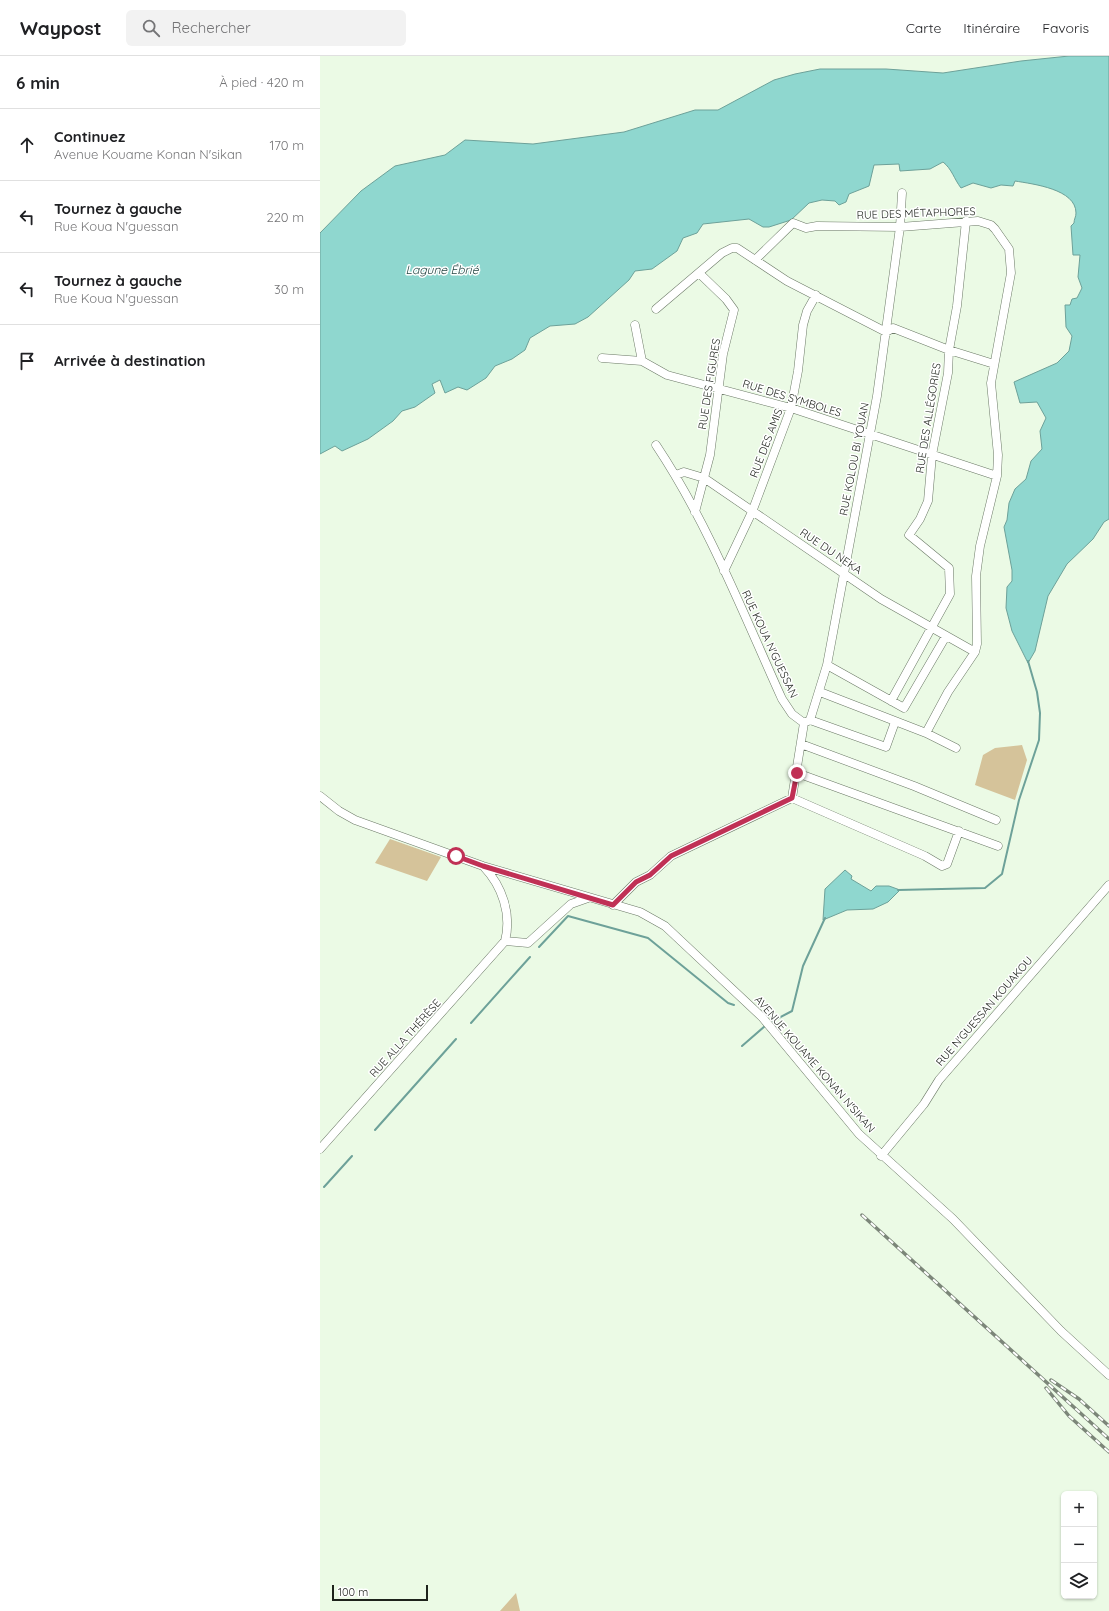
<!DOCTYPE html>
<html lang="fr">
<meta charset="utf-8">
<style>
:root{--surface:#fff;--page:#f2f2f2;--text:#202124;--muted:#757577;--line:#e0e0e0}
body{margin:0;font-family:Quicksand,sans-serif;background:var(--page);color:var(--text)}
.controls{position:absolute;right:12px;bottom:12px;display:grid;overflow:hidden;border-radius:6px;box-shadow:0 1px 3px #0004}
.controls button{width:36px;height:36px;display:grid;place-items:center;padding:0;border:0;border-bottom:1px solid var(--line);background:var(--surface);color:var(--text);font:20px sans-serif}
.scale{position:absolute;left:12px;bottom:10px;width:96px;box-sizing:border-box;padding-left:4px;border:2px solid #1e231c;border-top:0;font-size:11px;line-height:14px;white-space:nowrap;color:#1e231c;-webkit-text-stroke:3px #fff;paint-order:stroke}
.stop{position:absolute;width:12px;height:12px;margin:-9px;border:3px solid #c03055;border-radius:50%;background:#fff}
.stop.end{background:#c03055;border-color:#fff;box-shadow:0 1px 4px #0008}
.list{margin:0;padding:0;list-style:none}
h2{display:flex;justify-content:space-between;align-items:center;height:52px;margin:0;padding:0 16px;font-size:17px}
h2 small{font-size:13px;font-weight:400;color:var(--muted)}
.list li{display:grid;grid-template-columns:26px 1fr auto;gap:12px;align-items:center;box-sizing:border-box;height:72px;padding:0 16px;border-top:1px solid var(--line)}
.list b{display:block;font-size:15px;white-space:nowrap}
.list p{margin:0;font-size:13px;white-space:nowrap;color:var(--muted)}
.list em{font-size:13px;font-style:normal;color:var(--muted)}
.icon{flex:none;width:22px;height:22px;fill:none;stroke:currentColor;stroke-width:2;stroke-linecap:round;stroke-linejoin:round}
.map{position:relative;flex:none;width:789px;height:1555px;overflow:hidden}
header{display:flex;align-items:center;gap:24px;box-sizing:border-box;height:56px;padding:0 20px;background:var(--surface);border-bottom:1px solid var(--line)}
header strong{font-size:19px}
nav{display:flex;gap:22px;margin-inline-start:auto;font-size:14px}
.search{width:280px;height:36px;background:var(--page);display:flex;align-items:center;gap:10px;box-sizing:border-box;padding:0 14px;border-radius:6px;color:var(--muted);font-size:15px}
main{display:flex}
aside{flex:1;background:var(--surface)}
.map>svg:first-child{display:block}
.green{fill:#d5c39a}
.water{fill:#8fd7cf;stroke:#6da199}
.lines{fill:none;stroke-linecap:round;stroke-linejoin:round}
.stream{stroke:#6da199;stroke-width:2}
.minor-casing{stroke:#6b7966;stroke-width:9}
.minor{stroke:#fff;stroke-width:8}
.rail-casing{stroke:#7c8679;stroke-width:3.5}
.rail{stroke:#fff;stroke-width:2;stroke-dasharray:6;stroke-linecap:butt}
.route{stroke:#c03055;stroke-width:5}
.labels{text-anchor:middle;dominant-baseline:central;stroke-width:3;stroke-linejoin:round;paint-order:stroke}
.street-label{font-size:11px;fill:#1e231c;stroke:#fff}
.water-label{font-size:12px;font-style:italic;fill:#1b3e3b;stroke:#fff}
</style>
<header>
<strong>Waypost</strong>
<div class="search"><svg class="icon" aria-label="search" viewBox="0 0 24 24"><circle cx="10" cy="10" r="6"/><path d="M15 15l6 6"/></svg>Rechercher</div>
<nav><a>Carte</a><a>Itinéraire</a><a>Favoris</a></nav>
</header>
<main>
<aside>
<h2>6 min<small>À pied · 420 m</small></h2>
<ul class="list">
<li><svg class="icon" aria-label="ahead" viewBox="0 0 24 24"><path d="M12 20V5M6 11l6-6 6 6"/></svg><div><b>Continuez</b><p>Avenue Kouame Konan N'sikan</p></div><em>170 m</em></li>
<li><svg class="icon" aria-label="left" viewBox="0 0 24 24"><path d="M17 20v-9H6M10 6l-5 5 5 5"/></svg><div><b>Tournez à gauche</b><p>Rue Koua N'guessan</p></div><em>220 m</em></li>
<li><svg class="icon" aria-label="left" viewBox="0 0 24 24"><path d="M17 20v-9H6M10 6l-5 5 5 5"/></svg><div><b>Tournez à gauche</b><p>Rue Koua N'guessan</p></div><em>30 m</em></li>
<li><svg class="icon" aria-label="arrive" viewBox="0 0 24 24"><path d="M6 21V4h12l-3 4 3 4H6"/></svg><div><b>Arrivée à destination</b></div></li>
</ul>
</aside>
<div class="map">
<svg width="789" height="1555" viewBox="0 0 789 1555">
<rect width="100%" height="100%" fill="#ebfae5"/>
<path class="green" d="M 702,689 L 707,704 L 695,744 L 655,729 L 663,699 L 675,692 Z
M 70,783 L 121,801 L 107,825 L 55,807 Z
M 196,1537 L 200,1555 L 180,1555 Z"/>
<path class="water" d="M 749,0 L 789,0 L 789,463 L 784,466 L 773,483 L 747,508 L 728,540 L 715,595 L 708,607 L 692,575 L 686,552 L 687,531 L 692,525 L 692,514 L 684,471 L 687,464 L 689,447 L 695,433 L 706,423 L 711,405 L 722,393 L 720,375 L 726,362 L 717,346 L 700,347 L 694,326 L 737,307 L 749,295 L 752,280 L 746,271 L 745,249 L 750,249 L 752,243 L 757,242 L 762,232 L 758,221 L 760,199 L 753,199 L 751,170 L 754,167 C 754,163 756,161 756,157 C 756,133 713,128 695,125 L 693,130 L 681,129 L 671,132 L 653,127 L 641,132 C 634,123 632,113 623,106 L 610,113 L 580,115 L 579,108 L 554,109 L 549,130 L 529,138 L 526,146 L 519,149 L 515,145 L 502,144 L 489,147 L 471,164 L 449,171 L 443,171 L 429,163 L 383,168 L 377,177 L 363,182 L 357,195 L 332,213 L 315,215 L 309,224 L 268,261 L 255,268 L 230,270 L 210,282 L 205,294 L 192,303 L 175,310 L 166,322 L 147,334 L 138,331 L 125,337 L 120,324 L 112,328 L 115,337 L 95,351 L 82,355 L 73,365 L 48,383 L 22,395 L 15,390 L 0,398 L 0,177 L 41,135 L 75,110 L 125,99 L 145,84 L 213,88 L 304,76 L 375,54 L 398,54 L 454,24 L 475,18 L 500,13 L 566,13 L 623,17 L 701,5 Z
M 525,814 L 532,820 L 531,823 L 551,835 L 556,830 L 569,830 L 580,834 L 568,846 L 553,853 L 527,854 L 503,864 L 505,833 Z"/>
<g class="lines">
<path class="stream" d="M 578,834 L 665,832 L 682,818 L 699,744 L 719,684 L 720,657 L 717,636 L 708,605
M 219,891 L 248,860 L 328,882 L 408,947 L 414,949
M 443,958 L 460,961
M 453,965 L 472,955 L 483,910 L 505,862
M 151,967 L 210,901
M 422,990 L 445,970
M 55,1074 L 136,983
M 4,1131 L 32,1100"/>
<defs>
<path id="minor" d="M 435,204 L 473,167 L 486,172 L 497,170 L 580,171 L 658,165 L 671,169 L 675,173 L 689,193 L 691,217 L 671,327 L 678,399 L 677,420 L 660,490 L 656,520 L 657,588 L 655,596 L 628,636 L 606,677
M 336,253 L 402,197 L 412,192 L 417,192 L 467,225 L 566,276 L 573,272 L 629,294 L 674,308
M 315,269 L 322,305
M 282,302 L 322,305 L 347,319 L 471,352 L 677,420
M 356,419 L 364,416 L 384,422 L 561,543 L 655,596
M 375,456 L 390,399 L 403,298 L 414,254 L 406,243 L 379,217
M 404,515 L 432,456 L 471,352 L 478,315 L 483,269 L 487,255 L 496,239
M 507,609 L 584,652 L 626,580
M 500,636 L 606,677 L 636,692
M 571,645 L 630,538 L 629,512 L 589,479 L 600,463 L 608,445 L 612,399 L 628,317 L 629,294 L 637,250 L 646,165
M 490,664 L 566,691 L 575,666
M 484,667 L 490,664 L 507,609 L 557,340 L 580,171 L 582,137
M 481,688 L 594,730 L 676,764
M 477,717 L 678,790
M 0,740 L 19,755 L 35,764 L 163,810 L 320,856 L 345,870 L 442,961 L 539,1078 L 633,1163 L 741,1275 L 789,1319
M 472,742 L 605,800 L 622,810 L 627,808 L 639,775
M 293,849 L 316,826 L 330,819 L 351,800 L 472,742 L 484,667 L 472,658 L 462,643 C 423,557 388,467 336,389
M 185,885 L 208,887 L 251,848 L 268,842
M 0,1093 L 185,885 C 192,858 182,830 164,811
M 561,1100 L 604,1048 L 619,1024 L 789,829"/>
</defs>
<use href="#minor" class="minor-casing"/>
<use href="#minor" class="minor"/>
<defs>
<path id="rail" d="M 542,1159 L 789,1383
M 731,1324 L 759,1343 L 789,1370
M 726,1332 L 749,1360 L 789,1396"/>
</defs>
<use href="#rail" class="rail-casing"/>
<use href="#rail" class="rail"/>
</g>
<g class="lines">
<path class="route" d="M 136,800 L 163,810 L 293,849 L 316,826 L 330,819 L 351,800 L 472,742 L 477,717"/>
</g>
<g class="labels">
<g class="street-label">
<text transform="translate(596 157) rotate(-2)">RUE DES MÉTAPHORES</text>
<text transform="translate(389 328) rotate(-81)">RUE DES FIGURES</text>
<text transform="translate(472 342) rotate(17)">RUE DES SYMBOLES</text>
<text transform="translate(608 362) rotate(-81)">RUE DES ALLÉGORIES</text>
<text transform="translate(446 387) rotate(-69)">RUE DES AMIS</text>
<text transform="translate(534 403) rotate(-79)">RUE KOLOU BI YOUAN</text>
<text transform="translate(511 495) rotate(34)">RUE DU NEKA</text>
<text transform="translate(450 588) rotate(65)">RUE KOUA N'GUESSAN</text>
<text transform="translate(664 955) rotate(-49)">RUE N'GUESSAN KOUAKOU</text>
<text transform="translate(85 982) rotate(-48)">RUE ALLA THÉRÈSE</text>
<text transform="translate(495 1008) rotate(49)">AVENUE KOUAME KONAN N'SIKAN</text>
</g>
<g class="water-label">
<text x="122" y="213">Lagune Ébrié</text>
</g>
</g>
</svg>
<div class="controls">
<button>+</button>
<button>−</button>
<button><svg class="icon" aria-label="layers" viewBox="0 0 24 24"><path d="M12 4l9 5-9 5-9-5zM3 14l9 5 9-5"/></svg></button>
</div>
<div class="scale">100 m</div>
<div class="stop" style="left:136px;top:800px"></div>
<div class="stop end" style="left:477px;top:717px"></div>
</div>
</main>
